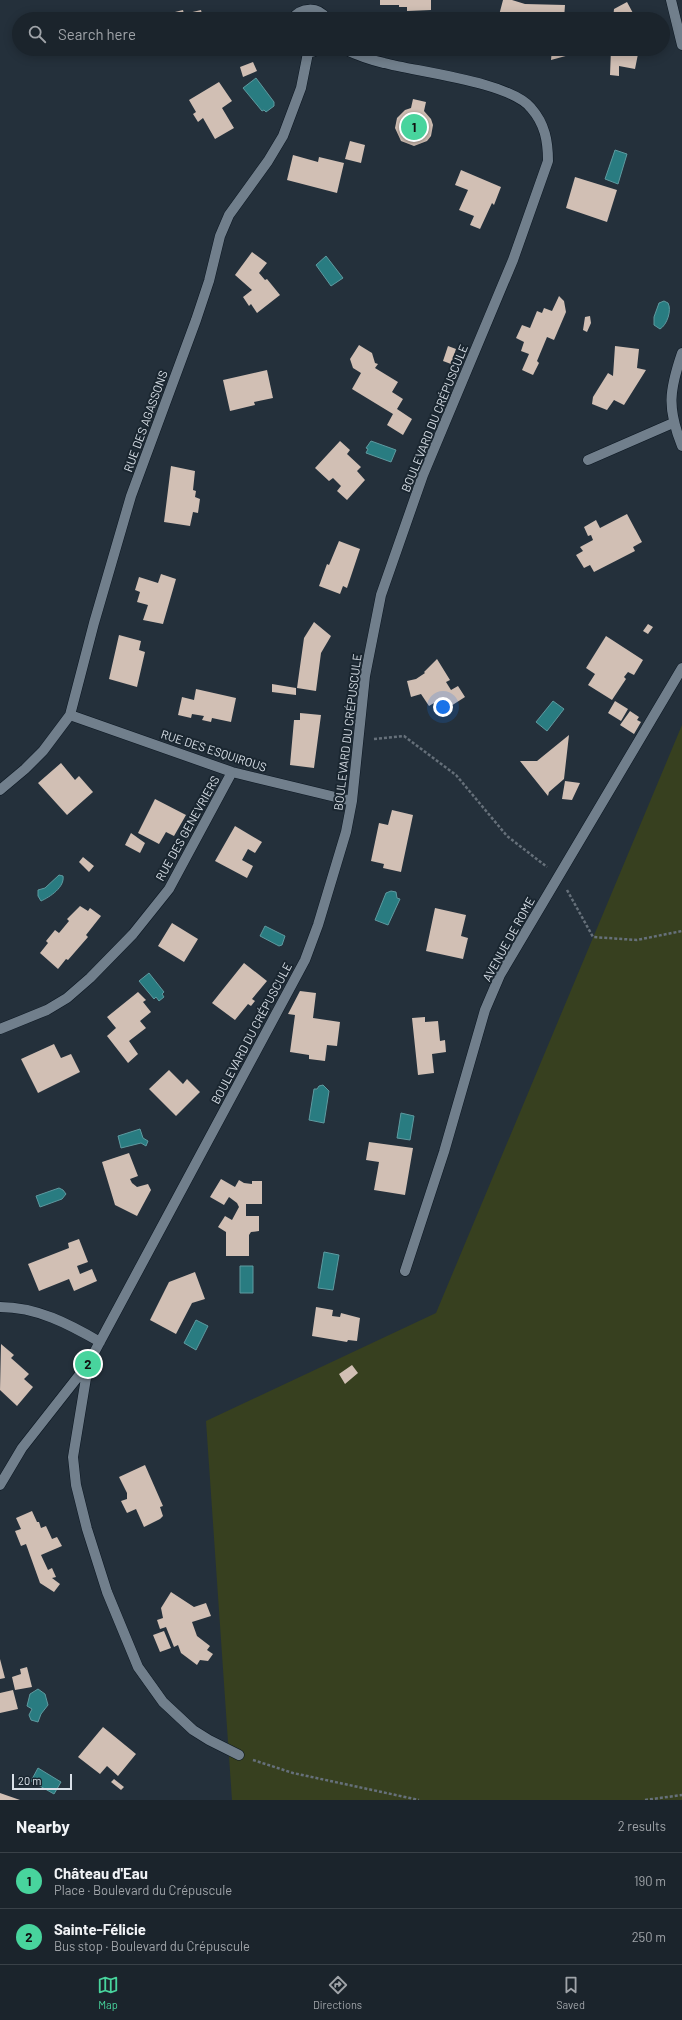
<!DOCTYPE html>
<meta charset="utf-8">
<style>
:root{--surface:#1b242c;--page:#283038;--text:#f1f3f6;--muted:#a0a4a9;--line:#394148;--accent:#48d49d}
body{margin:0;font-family:Barlow,sans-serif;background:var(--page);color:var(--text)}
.scale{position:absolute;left:12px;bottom:10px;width:60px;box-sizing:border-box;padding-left:4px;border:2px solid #d9e0e8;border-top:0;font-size:11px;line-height:14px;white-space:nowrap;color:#d9e0e8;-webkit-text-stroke:3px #1a2630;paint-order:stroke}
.you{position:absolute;left:443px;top:707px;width:14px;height:14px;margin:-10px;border:3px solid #fff;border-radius:50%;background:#1a73e8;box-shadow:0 0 0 6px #1a73e833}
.badge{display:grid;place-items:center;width:26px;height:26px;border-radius:50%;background:var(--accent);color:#111;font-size:13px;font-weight:700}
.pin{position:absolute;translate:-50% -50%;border:2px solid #fff;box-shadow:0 1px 4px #0006}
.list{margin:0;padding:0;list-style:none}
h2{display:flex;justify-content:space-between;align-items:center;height:52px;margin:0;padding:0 16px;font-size:17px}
h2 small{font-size:13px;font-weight:400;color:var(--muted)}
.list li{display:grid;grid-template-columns:26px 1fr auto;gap:12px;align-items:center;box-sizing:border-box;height:56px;padding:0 16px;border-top:1px solid var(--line)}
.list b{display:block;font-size:15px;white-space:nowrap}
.list p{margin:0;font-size:13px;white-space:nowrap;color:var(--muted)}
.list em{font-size:13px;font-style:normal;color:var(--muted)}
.icon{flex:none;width:22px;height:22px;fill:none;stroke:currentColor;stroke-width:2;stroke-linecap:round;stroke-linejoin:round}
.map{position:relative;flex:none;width:682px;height:1800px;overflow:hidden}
.search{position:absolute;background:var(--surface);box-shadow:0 2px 10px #0003;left:12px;right:12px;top:12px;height:44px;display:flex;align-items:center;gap:10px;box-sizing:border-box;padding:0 14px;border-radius:22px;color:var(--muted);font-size:15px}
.sheet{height:164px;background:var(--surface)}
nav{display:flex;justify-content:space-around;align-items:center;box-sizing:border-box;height:56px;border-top:1px solid var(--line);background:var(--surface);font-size:11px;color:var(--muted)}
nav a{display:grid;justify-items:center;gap:2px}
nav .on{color:var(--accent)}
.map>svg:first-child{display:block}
.green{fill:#37401f}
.water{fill:#297c81;stroke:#5e9aa0}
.building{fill:#d1bfb4}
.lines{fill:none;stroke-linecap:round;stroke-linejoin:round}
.street-casing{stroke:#0c1722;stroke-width:11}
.path{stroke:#66707a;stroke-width:2.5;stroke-dasharray:3 2;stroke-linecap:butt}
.street{stroke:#717f8c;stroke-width:10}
.labels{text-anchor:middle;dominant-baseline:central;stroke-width:4;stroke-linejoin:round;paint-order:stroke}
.street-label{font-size:12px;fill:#d9e0e8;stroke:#1a2630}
</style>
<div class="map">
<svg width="682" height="1800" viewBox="0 0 682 1800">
<rect width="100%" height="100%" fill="#24303b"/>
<path class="green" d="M 682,725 L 682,1800 L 232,1800 L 206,1421 L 436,1313 Z"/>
<path class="water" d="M 256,78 L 274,102 L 274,106 L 266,112 L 264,110 L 262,111 L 243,88 Z
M 615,150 L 627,154 L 618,184 L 605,179 Z
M 326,256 L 343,278 L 331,286 L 316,265 Z
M 664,301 L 668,303 C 672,310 667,325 660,329 L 654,325 L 654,317 L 659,303 Z
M 371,441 L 396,450 L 391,462 L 366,453 L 368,449 L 366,448 Z
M 553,701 L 564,709 L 547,731 L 536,722 Z
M 59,875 L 63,876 C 65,887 50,897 41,901 L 38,896 L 38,890 L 45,888 Z
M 391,891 L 396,892 L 397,898 L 400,899 L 388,925 L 375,920 L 386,893 Z
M 265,926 L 285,936 L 282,945 L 279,946 L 260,936 Z
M 149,973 L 164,992 L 162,994 L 164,997 L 159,1001 L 156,997 L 154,999 L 139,981 Z
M 323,1085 L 329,1091 L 324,1123 L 309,1120 L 314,1089 L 317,1089 L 319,1086 Z
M 401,1113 L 414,1116 L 410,1140 L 397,1138 Z
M 140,1129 L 143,1138 L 148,1141 L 146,1146 L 141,1143 L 121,1148 L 118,1136 Z
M 59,1188 L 63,1190 L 66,1194 L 62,1199 L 40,1207 L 36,1196 Z
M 324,1252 L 339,1255 L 333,1290 L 318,1288 Z
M 240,1266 L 253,1266 L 253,1293 L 240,1293 Z
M 196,1320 L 208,1326 L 196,1350 L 184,1343 Z
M 38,1689 L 45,1694 L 48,1705 L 41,1714 L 38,1722 L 31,1720 L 29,1715 L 32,1709 L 27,1706 L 30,1694 Z
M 38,1768 L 61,1782 L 54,1794 L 31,1781 Z"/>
<path class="building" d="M 380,0 L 431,0 L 431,10 L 407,11 L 407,7 L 399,7 L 399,5 L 380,5 Z
M 503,0 L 512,0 L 525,4 L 565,5 L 564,19 L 498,19 Z
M 627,2 L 634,15 L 630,17 L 632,19 L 613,19 L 614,9 Z
M 183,10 L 184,14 L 201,10 L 202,14 L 212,12 L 212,16 L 222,14 L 223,19 L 168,19 L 167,14 Z
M 552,49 L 573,49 L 573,54 L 551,60 Z
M 611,49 L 639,49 L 635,69 L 619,66 L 619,76 L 610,75 Z
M 253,62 L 257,71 L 243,77 L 240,67 Z
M 219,82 L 232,101 L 222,108 L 234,128 L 215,139 L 203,118 L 198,122 L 193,114 L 196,112 L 189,100 Z
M 413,99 L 426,102 L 424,111 L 431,119 L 433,125 L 431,136 L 427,141 L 414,146 L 401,141 L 395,128 L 397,118 L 405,110 L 411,108 Z
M 350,141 L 365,145 L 361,163 L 345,159 Z
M 293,155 L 318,162 L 319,157 L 344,163 L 337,193 L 287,180 Z
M 461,170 L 501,187 L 494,205 L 492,203 L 480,229 L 470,225 L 474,216 L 459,210 L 468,190 L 455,185 Z
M 575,177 L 617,190 L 607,222 L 566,208 Z
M 252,252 L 267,263 L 259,273 L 265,280 L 267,279 L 280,295 L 257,313 L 251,304 L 249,306 L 243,297 L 252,290 L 235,275 Z
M 559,296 L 564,301 L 566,312 L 554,340 L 547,337 L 537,361 L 539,363 L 533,375 L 522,370 L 529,354 L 521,351 L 524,342 L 516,338 L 522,325 L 530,328 L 537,311 L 542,313 L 544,308 L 552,311 Z
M 590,316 L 591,323 L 587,332 L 583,330 L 585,317 Z
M 359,345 L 372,353 L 375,363 L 378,364 L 375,368 L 398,382 L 392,392 L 403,399 L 397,409 L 412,419 L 403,435 L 387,425 L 393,414 L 352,389 L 361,373 L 353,368 L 350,359 Z
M 448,346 L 456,349 L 451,364 L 443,361 Z
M 615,346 L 639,349 L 637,368 L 646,370 L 624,405 L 614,400 L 607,410 L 592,404 L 593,397 L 608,373 L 613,376 Z
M 267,370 L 273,398 L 254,402 L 255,405 L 230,411 L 223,380 Z
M 340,441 L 350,450 L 347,454 L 361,467 L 357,471 L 365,480 L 347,500 L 337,491 L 341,486 L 333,478 L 329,481 L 315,468 Z
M 171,466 L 195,471 L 193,490 L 196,491 L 195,497 L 200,499 L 198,513 L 193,512 L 190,526 L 164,522 Z
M 627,514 L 642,542 L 633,547 L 635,551 L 594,572 L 590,565 L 584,568 L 576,555 L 583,551 L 580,547 L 593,540 L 591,535 L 588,536 L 584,527 L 596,520 L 600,528 Z
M 339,541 L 360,549 L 347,588 L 343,586 L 340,594 L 319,586 L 327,564 L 329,565 Z
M 161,574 L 176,579 L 163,624 L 143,620 L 148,605 L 137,602 L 140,592 L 135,590 L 139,577 L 158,583 Z
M 314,622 L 331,636 L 321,653 L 316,691 L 297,688 L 304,638 Z
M 648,624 L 653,627 L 648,634 L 643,631 Z
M 119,635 L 141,641 L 139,650 L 145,652 L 137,687 L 109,679 Z
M 606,636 L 643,660 L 634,675 L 628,672 L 624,677 L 626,679 L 612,700 L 588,685 L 595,674 L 586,668 Z
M 437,659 L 450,680 L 446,682 L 451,690 L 458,686 L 465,697 L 440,713 L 434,703 L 429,706 L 421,694 L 411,697 L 407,681 L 416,679 L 425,673 L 424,672 Z
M 272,684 L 296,688 L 296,695 L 272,692 Z
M 196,689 L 236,698 L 231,722 L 212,718 L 211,722 L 202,720 L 204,716 L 192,714 L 191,718 L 178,715 L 182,697 L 194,700 Z
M 615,701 L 628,709 L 621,721 L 608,713 Z
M 630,711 L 639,717 L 637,720 L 641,722 L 634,734 L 620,725 Z
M 300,713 L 321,715 L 314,768 L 290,765 L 294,720 L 300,720 Z
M 569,735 L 564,779 L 549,792 L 548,796 L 520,761 L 537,761 Z
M 61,763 L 75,780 L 79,776 L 93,792 L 67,815 L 38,783 Z
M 565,781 L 580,783 L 572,800 L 562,799 Z
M 155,799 L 186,815 L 174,836 L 166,832 L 159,844 L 138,833 Z
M 392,810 L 413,815 L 401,872 L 383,868 L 384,864 L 371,861 L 379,823 L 388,825 Z
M 235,826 L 262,842 L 255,853 L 248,849 L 242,860 L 253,866 L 247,878 L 215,861 Z
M 131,833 L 145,843 L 140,853 L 125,845 Z
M 83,857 L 94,866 L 89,872 L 79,862 Z
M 80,906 L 88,911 L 90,908 L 101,916 L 86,935 L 88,937 L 68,960 L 66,959 L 58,969 L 40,953 L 48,943 L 46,941 L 55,930 L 59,933 L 69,921 L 67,919 Z
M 435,908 L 466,915 L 461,936 L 468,938 L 463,959 L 426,951 Z
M 172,923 L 198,939 L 184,962 L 158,946 Z
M 244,963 L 267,981 L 252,999 L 255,1001 L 251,1006 L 248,1004 L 235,1020 L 212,1003 Z
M 300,991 L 316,993 L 313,1018 L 340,1022 L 337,1046 L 327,1045 L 325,1061 L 309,1059 L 309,1055 L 290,1052 L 295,1015 L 288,1014 Z
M 138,992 L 146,1000 L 143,1002 L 151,1012 L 140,1021 L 146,1028 L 129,1041 L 138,1054 L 128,1063 L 107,1036 L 116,1028 L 107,1017 Z
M 425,1017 L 425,1022 L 438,1021 L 440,1041 L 445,1040 L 446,1052 L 432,1054 L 434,1073 L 418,1075 L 412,1018 Z
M 54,1044 L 61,1058 L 71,1054 L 80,1072 L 38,1093 L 21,1059 Z
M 169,1070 L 183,1084 L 187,1079 L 200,1092 L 176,1116 L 149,1089 Z
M 369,1142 L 413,1148 L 405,1195 L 374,1190 L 379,1162 L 366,1160 Z
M 129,1153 L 138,1176 L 130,1179 L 132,1183 L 137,1187 L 148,1184 L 151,1190 L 137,1216 L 115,1205 L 102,1162 Z
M 221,1179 L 235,1187 L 239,1180 L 244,1183 L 252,1184 L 252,1181 L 262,1181 L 262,1204 L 246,1204 L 246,1216 L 259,1216 L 259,1231 L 251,1232 L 249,1235 L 249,1256 L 226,1256 L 226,1232 L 218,1227 L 225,1216 L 232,1220 L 239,1207 L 237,1203 L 229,1197 L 224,1205 L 210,1197 Z
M 79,1239 L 88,1262 L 77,1266 L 80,1274 L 92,1269 L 97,1281 L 74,1291 L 69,1279 L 39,1291 L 28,1264 L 69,1248 L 68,1243 Z
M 195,1272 L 205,1299 L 192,1303 L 176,1334 L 150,1320 L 169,1282 Z
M 316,1307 L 333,1310 L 332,1316 L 340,1317 L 341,1313 L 360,1318 L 357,1341 L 348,1340 L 347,1342 L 312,1336 Z
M 1,1344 L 14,1355 L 11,1358 L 29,1374 L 24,1379 L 33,1387 L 17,1406 L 0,1390 Z
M 352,1365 L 358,1373 L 345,1384 L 339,1374 Z
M 145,1465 L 163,1506 L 160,1507 L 163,1516 L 160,1519 L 144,1527 L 136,1509 L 127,1513 L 121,1501 L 127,1499 L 127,1493 L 119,1477 Z
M 32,1511 L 37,1522 L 39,1522 L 41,1528 L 46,1526 L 52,1539 L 57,1537 L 62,1546 L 41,1555 L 48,1570 L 52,1568 L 56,1577 L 52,1578 L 60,1584 L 54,1592 L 40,1583 L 26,1544 L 21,1546 L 15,1531 L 21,1529 L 16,1518 Z
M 171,1592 L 194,1607 L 206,1603 L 211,1616 L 192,1622 L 197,1636 L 210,1646 L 207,1650 L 213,1654 L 208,1661 L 200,1660 L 197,1665 L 181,1653 L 178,1645 L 174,1647 L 166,1627 L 160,1629 L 157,1620 L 163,1618 L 161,1608 Z
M 164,1631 L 171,1648 L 160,1652 L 153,1635 Z
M 0,1659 L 5,1678 L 0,1679 Z
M 27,1667 L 32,1687 L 15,1690 L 12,1677 L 21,1674 L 20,1669 Z
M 13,1690 L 18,1709 L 0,1713 L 0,1693 Z
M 103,1727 L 136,1754 L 118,1776 L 107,1766 L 100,1774 L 78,1757 Z
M 114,1779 L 124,1787 L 121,1790 L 111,1782 Z
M 0,1793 L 20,1800 L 0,1800 Z"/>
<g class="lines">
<defs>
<path id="street" d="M 671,0 L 682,45
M 292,19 C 301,7 318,6 327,19
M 298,49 L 308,53 L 322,49
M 682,353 C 669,391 667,408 682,446
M 588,460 L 673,423
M 70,715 L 232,772 L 352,801
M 0,790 L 25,769 L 43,751 L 70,715 L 94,623 L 131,496 L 196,320 L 209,281 L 220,236 L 229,215 L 268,161 L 283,136 L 301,88 L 308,53
M 0,1029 L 47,1010 L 67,998 L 90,978 L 133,934 L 169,889 L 232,772
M 405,1271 L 444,1152 L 485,1010 L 500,975 L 682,668
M 0,1307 C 37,1307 69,1324 100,1342
M 88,1366 L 73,1457 L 76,1485 L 87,1529 L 107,1592 L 138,1667 L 163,1702 L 193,1730 L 209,1740 L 239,1755
M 0,1485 L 22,1448 L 88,1364 L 305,960 L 318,925 L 346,832 L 352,801 L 365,676 L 381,595 L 423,475 L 513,260 L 548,161 C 548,141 545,124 531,108 C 510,82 418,72 384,63 C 370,60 357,55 344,49"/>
</defs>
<use href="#street" class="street-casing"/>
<path class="path" d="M 374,739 L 404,736 L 456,775 L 507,836 L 547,867
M 567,890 L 593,937 L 637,940 L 682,931
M 253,1760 L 293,1773 L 419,1800
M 645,1800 L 682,1795"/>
<use href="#street" class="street"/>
</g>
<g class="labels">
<g class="street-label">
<text transform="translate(434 418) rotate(-68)">BOULEVARD DU CRÉPUSCULE</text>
<text transform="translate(145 421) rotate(-70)">RUE DES AGASSONS</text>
<text transform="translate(347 732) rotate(-83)">BOULEVARD DU CRÉPUSCULE</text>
<text transform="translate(214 750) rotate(18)">RUE DES ESQUIROUS</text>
<text transform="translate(187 828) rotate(-61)">RUE DES GENEVRIERS</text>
<text transform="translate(508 939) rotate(-61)">AVENUE DE ROME</text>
<text transform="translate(251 1033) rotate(-62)">BOULEVARD DU CRÉPUSCULE</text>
</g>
</g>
</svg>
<div class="scale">20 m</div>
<div class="you"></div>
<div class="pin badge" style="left:414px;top:127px">1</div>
<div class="pin badge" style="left:88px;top:1364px">2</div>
<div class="search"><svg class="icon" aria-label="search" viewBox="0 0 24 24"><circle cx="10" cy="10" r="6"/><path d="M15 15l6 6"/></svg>Search here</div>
</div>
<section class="sheet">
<h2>Nearby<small>2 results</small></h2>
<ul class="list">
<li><span class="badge">1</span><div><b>Château d'Eau</b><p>Place · Boulevard du Crépuscule</p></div><em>190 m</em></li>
<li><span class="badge">2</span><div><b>Sainte-Félicie</b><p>Bus stop · Boulevard du Crépuscule</p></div><em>250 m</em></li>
</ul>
</section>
<nav>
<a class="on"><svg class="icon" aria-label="map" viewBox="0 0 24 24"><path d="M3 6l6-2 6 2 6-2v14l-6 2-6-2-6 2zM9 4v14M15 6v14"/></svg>Map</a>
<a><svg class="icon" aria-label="directions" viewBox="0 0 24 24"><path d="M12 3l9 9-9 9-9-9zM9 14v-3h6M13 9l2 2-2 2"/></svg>Directions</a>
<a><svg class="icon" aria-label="saved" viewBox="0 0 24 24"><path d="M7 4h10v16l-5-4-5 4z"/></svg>Saved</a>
</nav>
